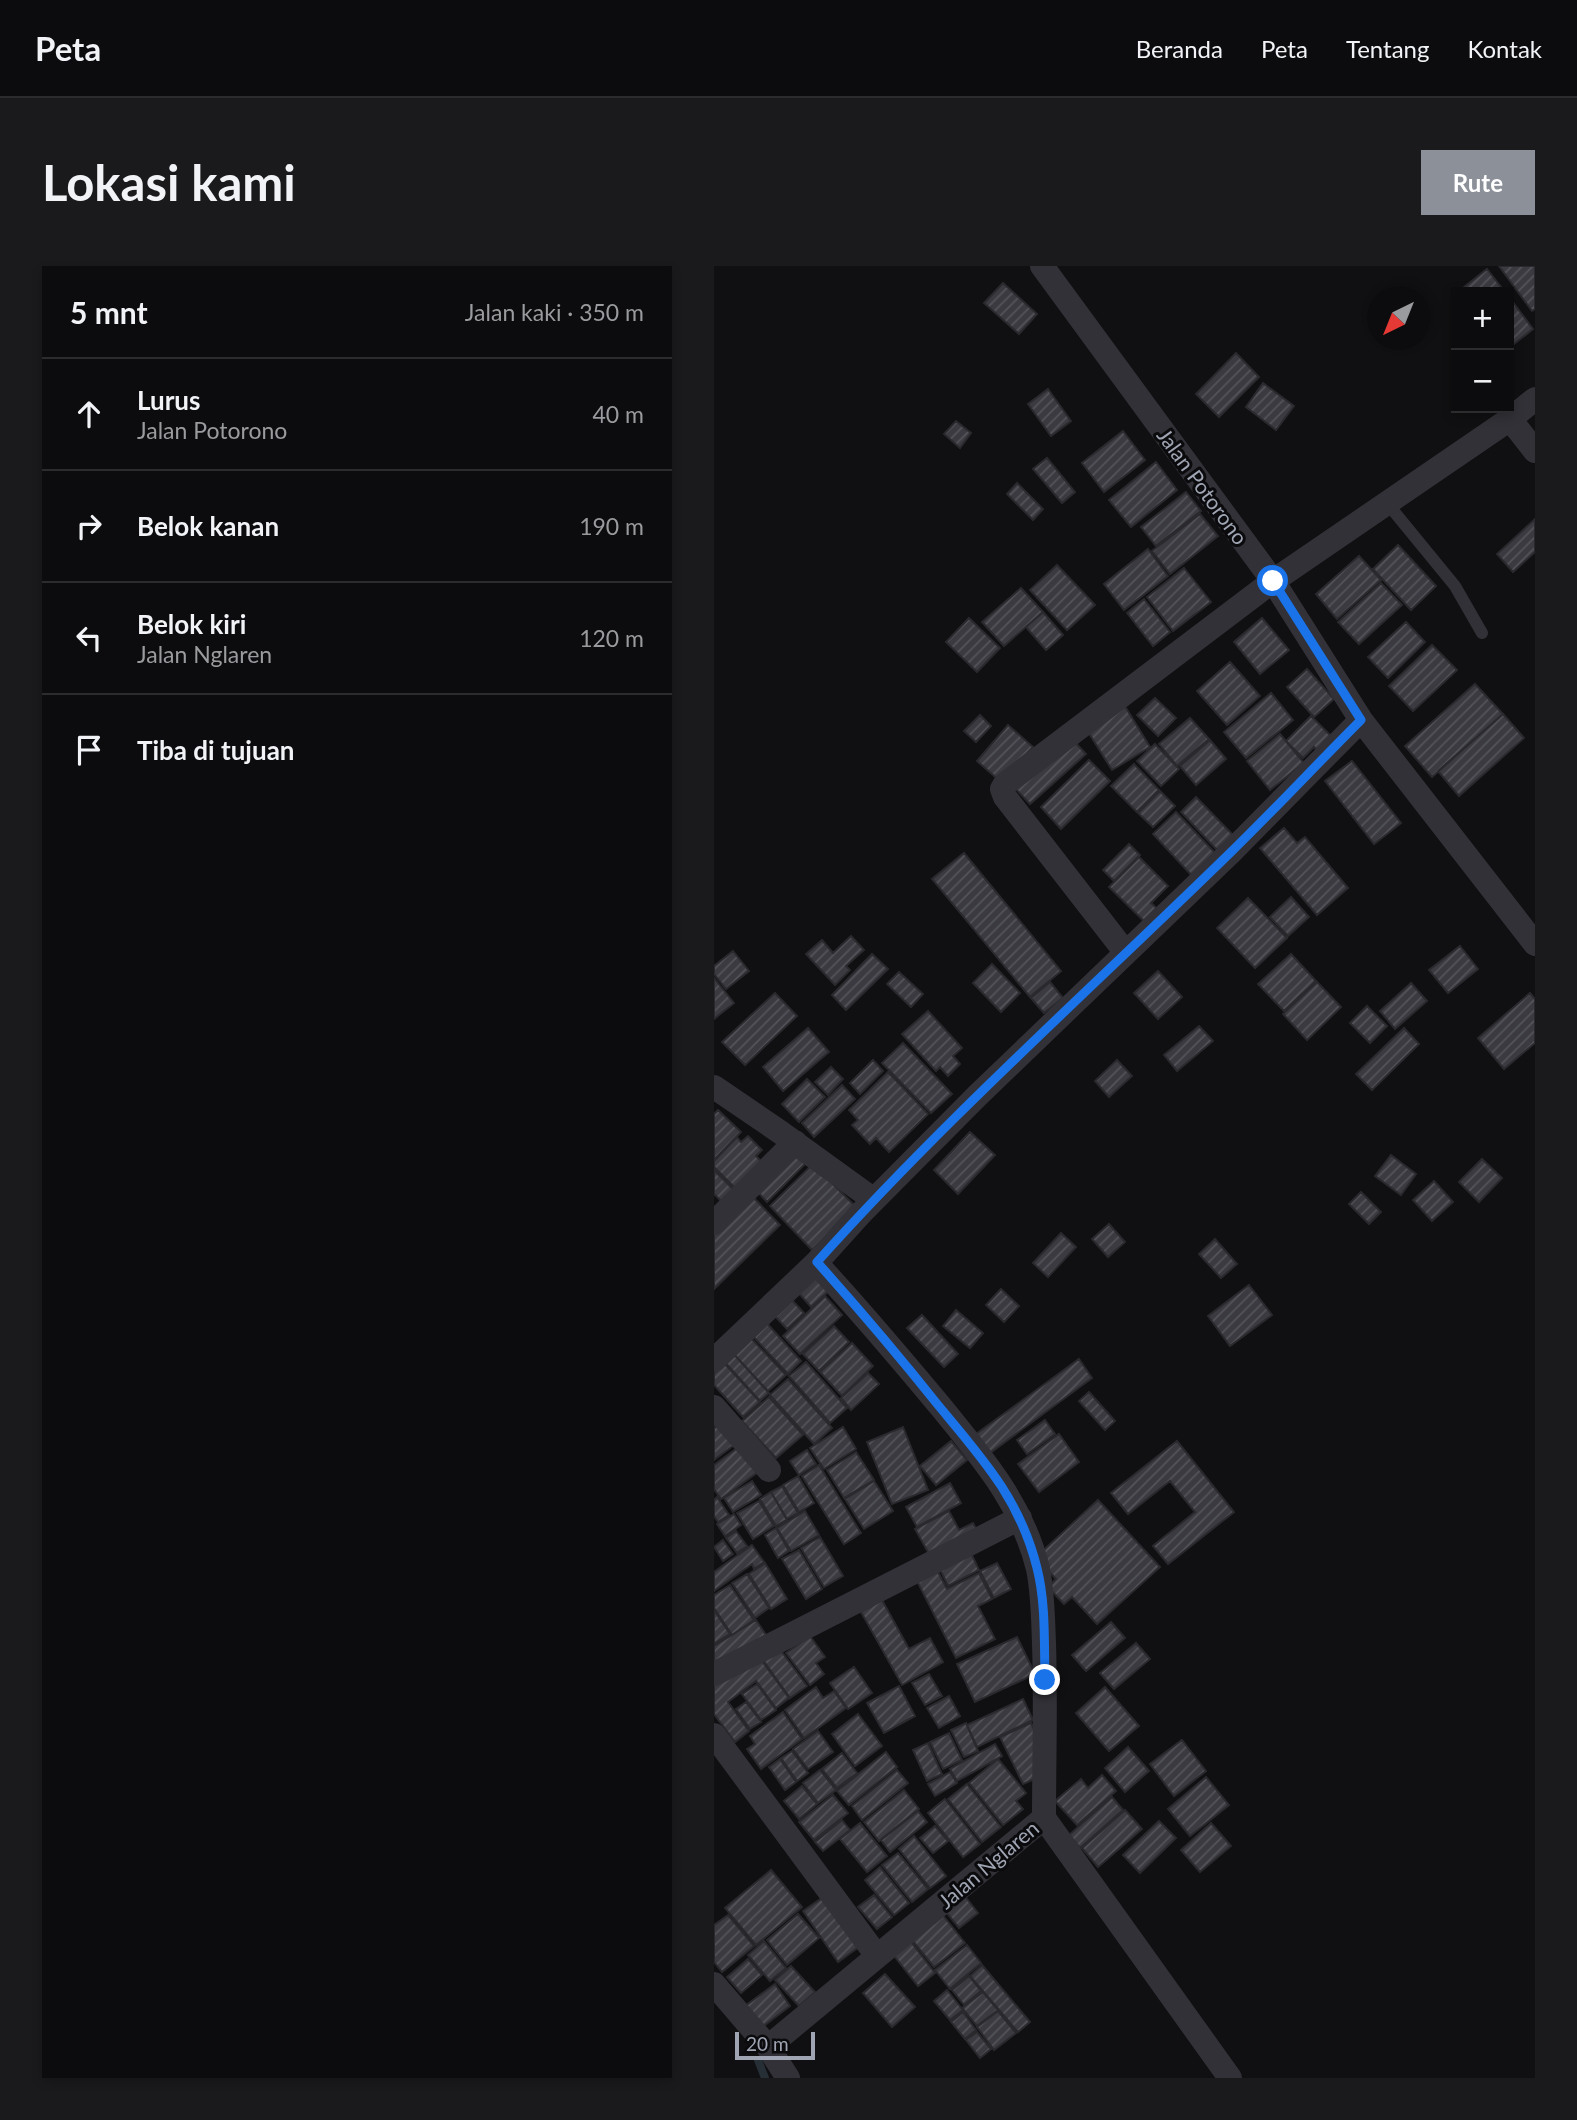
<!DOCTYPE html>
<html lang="id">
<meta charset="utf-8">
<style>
:root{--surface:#0c0c0e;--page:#1a1a1c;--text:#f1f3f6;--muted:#9a9b9e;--line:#2c2c2e;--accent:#8c9099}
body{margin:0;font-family:Lato,sans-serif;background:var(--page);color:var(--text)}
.controls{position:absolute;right:21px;top:21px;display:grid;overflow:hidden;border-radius:0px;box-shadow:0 4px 10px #0003}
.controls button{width:63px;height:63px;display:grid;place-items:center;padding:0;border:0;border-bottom:2px solid var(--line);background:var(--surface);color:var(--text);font:35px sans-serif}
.compass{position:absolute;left:653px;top:21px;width:63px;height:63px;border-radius:50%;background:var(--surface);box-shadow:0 4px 10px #0003;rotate:223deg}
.scale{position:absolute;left:21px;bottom:18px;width:80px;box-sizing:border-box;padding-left:7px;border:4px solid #a0a5b4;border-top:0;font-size:19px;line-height:24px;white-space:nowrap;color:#a0a5b4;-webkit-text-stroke:5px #0b0b0d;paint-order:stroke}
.stop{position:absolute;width:21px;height:21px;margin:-16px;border:5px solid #1a73e8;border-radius:50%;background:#fff}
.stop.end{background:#1a73e8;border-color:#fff;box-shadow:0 2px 7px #0008}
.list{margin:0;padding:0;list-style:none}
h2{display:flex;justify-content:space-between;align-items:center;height:91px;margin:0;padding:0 28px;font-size:30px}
h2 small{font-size:23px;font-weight:400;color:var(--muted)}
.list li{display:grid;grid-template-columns:46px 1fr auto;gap:21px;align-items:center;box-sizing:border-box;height:112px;padding:0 28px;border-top:2px solid var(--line)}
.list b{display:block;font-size:26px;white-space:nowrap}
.list p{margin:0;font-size:23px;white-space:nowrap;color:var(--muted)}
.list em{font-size:23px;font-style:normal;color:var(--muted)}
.icon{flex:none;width:38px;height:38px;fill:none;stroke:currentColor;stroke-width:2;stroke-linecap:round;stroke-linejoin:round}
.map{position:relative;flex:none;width:821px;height:1812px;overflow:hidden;border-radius:0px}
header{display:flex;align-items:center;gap:42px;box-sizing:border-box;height:98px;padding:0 35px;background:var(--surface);border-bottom:2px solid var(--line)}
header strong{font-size:33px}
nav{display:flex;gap:38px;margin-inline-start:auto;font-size:24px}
.intro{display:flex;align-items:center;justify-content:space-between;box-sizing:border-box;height:168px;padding:0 42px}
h1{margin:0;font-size:49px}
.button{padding:18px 32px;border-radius:0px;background:var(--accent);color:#fff;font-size:24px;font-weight:700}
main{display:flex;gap:42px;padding:0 42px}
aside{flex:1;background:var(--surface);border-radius:0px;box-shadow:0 4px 10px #0003}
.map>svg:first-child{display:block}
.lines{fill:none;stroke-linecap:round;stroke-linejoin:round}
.stream{stroke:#262e36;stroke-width:8}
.building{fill:url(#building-hatch);stroke:#2a2a2e;stroke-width:2}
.service{stroke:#313137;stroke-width:12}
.minor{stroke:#313137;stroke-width:24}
.route{stroke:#1a73e8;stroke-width:9}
.labels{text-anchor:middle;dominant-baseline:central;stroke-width:6;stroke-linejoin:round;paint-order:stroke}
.street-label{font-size:21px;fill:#a0a5b4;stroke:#0b0b0d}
</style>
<header>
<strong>Peta</strong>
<nav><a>Beranda</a><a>Peta</a><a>Tentang</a><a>Kontak</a></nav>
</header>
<div class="intro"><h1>Lokasi kami</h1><a class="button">Rute</a></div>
<main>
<aside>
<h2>5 mnt<small>Jalan kaki · 350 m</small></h2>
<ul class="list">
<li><svg class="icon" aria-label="ahead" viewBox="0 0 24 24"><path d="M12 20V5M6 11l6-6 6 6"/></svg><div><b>Lurus</b><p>Jalan Potorono</p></div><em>40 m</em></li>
<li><svg class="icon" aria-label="right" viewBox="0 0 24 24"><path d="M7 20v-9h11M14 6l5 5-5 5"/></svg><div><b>Belok kanan</b></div><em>190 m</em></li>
<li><svg class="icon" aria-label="left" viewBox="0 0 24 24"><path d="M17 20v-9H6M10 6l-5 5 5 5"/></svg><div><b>Belok kiri</b><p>Jalan Nglaren</p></div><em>120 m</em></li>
<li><svg class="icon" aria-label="arrive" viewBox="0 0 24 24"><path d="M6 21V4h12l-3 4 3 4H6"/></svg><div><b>Tiba di tujuan</b></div></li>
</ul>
</aside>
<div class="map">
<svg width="821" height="1812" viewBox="0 0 821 1812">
<defs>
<pattern id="building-hatch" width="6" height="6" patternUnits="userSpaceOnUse" patternTransform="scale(1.75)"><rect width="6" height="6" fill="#3a3a40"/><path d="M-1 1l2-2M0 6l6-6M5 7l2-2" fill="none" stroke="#535459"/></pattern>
</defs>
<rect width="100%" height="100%" fill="#101012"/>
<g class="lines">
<path class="stream" d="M 44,1794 L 51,1812"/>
</g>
<path class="building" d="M 785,0 L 821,0 L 821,43 L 818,45 Z
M 773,3 L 791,26 L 746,26 L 745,25 Z
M 289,17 L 323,48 L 305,68 L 270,37 Z
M 795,31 L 819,63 L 795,82 Z
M 522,87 L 545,111 L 505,151 L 482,128 Z
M 549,117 L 580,140 L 562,164 L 532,141 Z
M 334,123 L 357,155 L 337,170 L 314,138 Z
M 242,155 L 257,167 L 246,182 L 230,168 Z
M 409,165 L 431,194 L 390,226 L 368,197 Z
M 333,192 L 361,226 L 348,237 L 319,203 Z
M 442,196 L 463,224 L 417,261 L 395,234 Z
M 303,217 L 329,243 L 319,254 L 293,228 Z
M 472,226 L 487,245 L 442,280 L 427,261 Z
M 486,248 L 504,270 L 456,308 L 438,285 Z
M 821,253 L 821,286 L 799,306 L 783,288 Z
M 684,279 L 722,320 L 697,344 L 659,303 Z
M 434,283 L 454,310 L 410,344 L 390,318 Z
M 645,290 L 667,314 L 623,353 L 602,328 Z
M 343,299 L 381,339 L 353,364 L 316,324 Z
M 470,302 L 497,336 L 459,365 L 433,331 Z
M 667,317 L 688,339 L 645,378 L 624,356 Z
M 307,322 L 329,346 L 290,380 L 268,356 Z
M 430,333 L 456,366 L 439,380 L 413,347 Z
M 329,346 L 349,369 L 332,384 L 312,361 Z
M 255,352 L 286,382 L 263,406 L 232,376 Z
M 548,352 L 575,384 L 546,408 L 520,376 Z
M 692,356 L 711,376 L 674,412 L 654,391 Z
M 718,379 L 743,404 L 699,445 L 675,420 Z
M 516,396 L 546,430 L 513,459 L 483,425 Z
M 593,403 L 620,433 L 600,451 L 573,421 Z
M 761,418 L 789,448 L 718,511 L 691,480 Z
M 557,427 L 579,454 L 532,492 L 510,466 Z
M 441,432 L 462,452 L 444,470 L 423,449 Z
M 409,437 L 436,481 L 398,504 L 371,461 Z
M 789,448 L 810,472 L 745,530 L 724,505 Z
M 266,449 L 277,460 L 262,476 L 250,465 Z
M 597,450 L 617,470 L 603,484 L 600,481 L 589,492 L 572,475 Z
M 476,452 L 495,473 L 463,500 L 445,478 Z
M 294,459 L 319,481 L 287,516 L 263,495 Z
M 566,468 L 590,497 L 556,524 L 533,495 Z
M 356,471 L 372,488 L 316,538 L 300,521 Z
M 496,474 L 512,493 L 482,519 L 466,500 Z
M 441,478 L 465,503 L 447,520 L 423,495 Z
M 375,494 L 396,515 L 347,563 L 327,541 Z
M 638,495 L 687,557 L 660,578 L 611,515 Z
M 420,498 L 445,524 L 423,546 L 397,520 Z
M 446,525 L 461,540 L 439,561 L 424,547 Z
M 482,531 L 519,569 L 503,584 L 467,546 Z
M 462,546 L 506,592 L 482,614 L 439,568 Z
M 570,562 L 583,577 L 591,571 L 634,622 L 603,649 L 546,582 Z
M 415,578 L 426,589 L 400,615 L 389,604 Z
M 250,587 L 347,705 L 316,731 L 218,613 Z
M 425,591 L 454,620 L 437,637 L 448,647 L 435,660 L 395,621 Z
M 577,631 L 595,651 L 574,670 L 556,651 Z
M 534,632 L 573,672 L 541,702 L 503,662 Z
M 137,670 L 150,684 L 132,700 L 136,704 L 121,719 L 92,688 L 108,674 L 119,687 Z
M 746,680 L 764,703 L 734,727 L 715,704 Z
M 19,685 L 35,705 L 12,723 L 0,708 L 0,700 Z
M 158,688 L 174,703 L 132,744 L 118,729 Z
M 577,688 L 602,715 L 570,745 L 544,718 Z
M 278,698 L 306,727 L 287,746 L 259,717 Z
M 444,705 L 468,731 L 444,753 L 420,727 Z
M 185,706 L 209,728 L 197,741 L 173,718 Z
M 0,712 L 20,737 L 0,753 Z
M 336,716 L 349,732 L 330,747 L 317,732 Z
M 603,716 L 627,741 L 593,774 L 569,748 Z
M 697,717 L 713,735 L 681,763 L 666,745 Z
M 61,727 L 83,750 L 31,799 L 8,776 Z
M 816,727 L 821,733 L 821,777 L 790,803 L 764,772 Z
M 653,740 L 673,760 L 656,777 L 636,757 Z
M 214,745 L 248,782 L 239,790 L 246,798 L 234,810 L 226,801 L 222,805 L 188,768 Z
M 485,760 L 499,775 L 463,805 L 450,789 Z
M 94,762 L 115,786 L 69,825 L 49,801 Z
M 690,762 L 705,778 L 658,824 L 642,808 Z
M 189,777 L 238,828 L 217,847 L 168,797 Z
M 159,794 L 169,805 L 146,828 L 136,817 Z
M 403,794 L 418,810 L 395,831 L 381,815 Z
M 117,801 L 129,813 L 114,829 L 101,816 Z
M 174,806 L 214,848 L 175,886 L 162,872 L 156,878 L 138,859 L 144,854 L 135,844 Z
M 93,813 L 111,831 L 85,856 L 68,838 Z
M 128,819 L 141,833 L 100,871 L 88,857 Z
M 4,844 L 27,866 L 0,894 L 0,848 Z
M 256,866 L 281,889 L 244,928 L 220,904 Z
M 34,870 L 48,884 L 42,890 L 52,900 L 26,927 L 0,901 L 0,895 L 23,871 L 27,876 Z
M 79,882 L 93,896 L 53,936 L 39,921 Z
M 677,889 L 702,908 L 687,929 L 661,910 Z
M 768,893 L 788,912 L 765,936 L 745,916 Z
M 99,898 L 142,941 L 98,984 L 56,940 Z
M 0,904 L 22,926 L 9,937 L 0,928 Z
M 720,915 L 739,936 L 718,955 L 699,934 Z
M 647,926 L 667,946 L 655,958 L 635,938 Z
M 36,928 L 66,959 L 0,1023 L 0,963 Z
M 395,958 L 411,976 L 394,991 L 378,973 Z
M 347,967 L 362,981 L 334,1011 L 319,997 Z
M 501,973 L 523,998 L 507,1012 L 485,988 Z
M 101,1008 L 116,1024 L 97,1041 L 83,1025 Z
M 535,1019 L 558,1049 L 516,1080 L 494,1050 Z
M 287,1023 L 305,1040 L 290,1056 L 272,1039 Z
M 111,1030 L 128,1049 L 86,1088 L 69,1070 Z
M 77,1033 L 90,1047 L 73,1063 L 60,1049 Z
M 242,1044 L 269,1067 L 256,1082 L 229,1060 Z
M 208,1049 L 244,1088 L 230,1101 L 193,1062 Z
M 49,1053 L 87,1095 L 74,1108 L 35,1066 Z
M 120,1060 L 135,1076 L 105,1105 L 89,1088 Z
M 33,1068 L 72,1109 L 54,1125 L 16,1084 Z
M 138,1077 L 159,1100 L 128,1130 L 106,1106 Z
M 16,1084 L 55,1127 L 46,1135 L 7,1092 Z
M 365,1093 L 378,1112 L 276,1187 L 262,1168 Z
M 92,1096 L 133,1142 L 116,1157 L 75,1110 Z
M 11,1098 L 46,1136 L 29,1151 L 0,1119 L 0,1107 Z
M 154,1107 L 165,1118 L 137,1144 L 127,1132 Z
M 74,1113 L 118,1162 L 100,1178 L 56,1129 Z
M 375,1126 L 401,1155 L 391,1164 L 365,1135 Z
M 55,1131 L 89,1169 L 62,1192 L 28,1155 Z
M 331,1154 L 341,1168 L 313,1188 L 303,1174 Z
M 9,1155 L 24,1176 L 0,1194 L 0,1162 Z
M 129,1161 L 142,1183 L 110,1203 L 96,1182 Z
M 189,1161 L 214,1224 L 178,1238 L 153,1176 Z
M 345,1168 L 365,1196 L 325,1226 L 304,1198 Z
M 237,1175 L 253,1194 L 222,1219 L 206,1200 Z
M 463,1175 L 520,1246 L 454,1298 L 439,1280 L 481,1246 L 456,1215 L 414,1248 L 397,1227 Z
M 26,1180 L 44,1206 L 7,1233 L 0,1223 L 0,1199 Z
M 93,1184 L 102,1198 L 85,1209 L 76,1195 Z
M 142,1186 L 160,1214 L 130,1232 L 113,1204 Z
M 105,1199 L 147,1267 L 130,1278 L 88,1210 Z
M 84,1210 L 100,1237 L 85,1246 L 69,1219 Z
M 38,1215 L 47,1229 L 19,1246 L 10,1232 Z
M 160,1215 L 179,1245 L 150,1263 L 131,1233 Z
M 236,1217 L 247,1237 L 203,1261 L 192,1241 Z
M 68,1220 L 84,1247 L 73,1253 L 57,1226 Z
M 57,1226 L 73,1254 L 62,1260 L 46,1233 Z
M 3,1231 L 15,1249 L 4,1256 L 0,1250 L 0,1234 Z
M 384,1234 L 446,1301 L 383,1358 L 358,1331 L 350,1338 L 334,1321 L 342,1313 L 322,1291 Z
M 45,1235 L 60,1260 L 39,1273 L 23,1247 Z
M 91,1245 L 105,1269 L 77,1285 L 63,1262 Z
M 235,1245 L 245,1264 L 259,1257 L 266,1270 L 219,1295 L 201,1263 Z
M 20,1248 L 27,1259 L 11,1270 L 3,1258 Z
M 62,1262 L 75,1285 L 64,1292 L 51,1269 Z
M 22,1265 L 33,1280 L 23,1287 L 12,1272 Z
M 106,1271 L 129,1310 L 110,1321 L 87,1282 Z
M 9,1274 L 19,1288 L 9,1295 L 0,1281 Z
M 38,1279 L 50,1296 L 40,1303 L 38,1298 L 0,1325 L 0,1306 Z
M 85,1284 L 108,1323 L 92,1333 L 68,1293 Z
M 256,1285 L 265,1304 L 234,1320 L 225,1301 Z
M 51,1297 L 73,1333 L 57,1343 L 35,1308 Z
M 283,1297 L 297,1323 L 280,1332 L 266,1305 Z
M 222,1302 L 233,1323 L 265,1307 L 278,1333 L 264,1340 L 281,1373 L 242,1392 L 202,1313 Z
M 33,1308 L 55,1342 L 41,1352 L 18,1317 Z
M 16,1319 L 40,1354 L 18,1369 L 0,1342 L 0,1329 Z
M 168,1334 L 195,1383 L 216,1372 L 229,1396 L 188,1419 L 147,1346 Z
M 0,1344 L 16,1368 L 1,1377 L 0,1376 Z
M 42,1354 L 52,1369 L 0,1401 L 0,1380 Z
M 397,1356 L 411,1372 L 372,1405 L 358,1389 Z
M 96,1370 L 111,1391 L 102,1397 L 110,1408 L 96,1419 L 72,1387 Z
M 303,1371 L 321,1408 L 261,1436 L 243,1398 Z
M 422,1377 L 436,1393 L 400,1423 L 386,1407 Z
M 65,1382 L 93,1420 L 76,1432 L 49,1394 Z
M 43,1388 L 75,1432 L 62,1442 L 42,1415 L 14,1436 L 35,1465 L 21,1476 L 0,1448 L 0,1419 Z
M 140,1401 L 158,1427 L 134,1443 L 116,1417 Z
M 215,1408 L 228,1430 L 211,1439 L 198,1417 Z
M 43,1418 L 62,1444 L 47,1454 L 28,1428 Z
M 185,1420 L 201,1450 L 170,1467 L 153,1437 Z
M 102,1421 L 109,1432 L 120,1425 L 132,1442 L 90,1472 L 71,1444 Z
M 391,1421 L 425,1460 L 395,1485 L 362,1447 Z
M 235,1430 L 246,1450 L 225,1462 L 213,1442 Z
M 309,1433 L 319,1454 L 263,1481 L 253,1459 Z
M 32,1436 L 47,1456 L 36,1463 L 22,1443 Z
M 69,1446 L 88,1473 L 47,1503 L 33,1483 L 41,1478 L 36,1470 Z
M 144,1448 L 168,1480 L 141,1500 L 118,1468 Z
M 252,1457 L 264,1485 L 250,1491 L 237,1464 Z
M 317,1457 L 329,1482 L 330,1509 L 309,1518 L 286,1471 Z
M 104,1465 L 119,1486 L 94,1503 L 79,1483 Z
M 235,1467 L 248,1494 L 229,1503 L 216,1476 Z
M 468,1474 L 492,1505 L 460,1530 L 436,1498 Z
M 214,1477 L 228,1508 L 213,1515 L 199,1484 Z
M 281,1478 L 288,1490 L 243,1515 L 236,1503 Z
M 414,1481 L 435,1505 L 411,1526 L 391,1502 Z
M 78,1485 L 94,1507 L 83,1515 L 67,1492 Z
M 172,1486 L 183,1501 L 135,1539 L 123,1525 Z
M 128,1487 L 143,1507 L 123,1522 L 108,1503 Z
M 66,1493 L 82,1516 L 71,1524 L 55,1501 Z
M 284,1493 L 312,1527 L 302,1535 L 309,1543 L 289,1559 L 255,1517 Z
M 106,1504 L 122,1524 L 104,1537 L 89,1517 Z
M 183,1504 L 194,1517 L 148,1554 L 138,1540 Z
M 236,1506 L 243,1517 L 221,1530 L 214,1518 Z
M 388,1509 L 402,1525 L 363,1559 L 341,1535 L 367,1513 L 374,1522 Z
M 492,1511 L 515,1539 L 476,1570 L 454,1543 Z
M 253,1518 L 287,1561 L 268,1576 L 234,1533 Z
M 88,1520 L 103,1538 L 85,1553 L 70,1535 Z
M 190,1524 L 205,1543 L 165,1575 L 150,1556 Z
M 119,1529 L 134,1547 L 100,1574 L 85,1556 Z
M 398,1531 L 409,1544 L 366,1582 L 355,1569 Z
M 231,1533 L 266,1578 L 249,1591 L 214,1547 Z
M 411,1544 L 428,1563 L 384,1601 L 368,1582 Z
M 204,1545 L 213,1556 L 176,1586 L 167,1574 Z
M 128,1554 L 136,1564 L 109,1585 L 101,1576 Z
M 445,1555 L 462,1572 L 426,1607 L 409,1589 Z
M 146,1557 L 173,1590 L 153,1606 L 126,1573 Z
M 497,1557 L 517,1580 L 486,1606 L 467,1584 Z
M 221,1560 L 234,1575 L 219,1587 L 206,1572 Z
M 200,1570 L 232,1610 L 216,1622 L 185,1583 Z
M 184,1587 L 214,1623 L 198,1636 L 168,1599 Z
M 166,1601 L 195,1637 L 180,1649 L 151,1614 Z
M 57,1604 L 88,1641 L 42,1679 L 11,1642 Z
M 247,1625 L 264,1647 L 245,1662 L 227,1640 Z
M 114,1628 L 149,1678 L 124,1696 L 89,1645 Z
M 160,1629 L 178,1651 L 163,1663 L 144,1641 Z
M 84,1648 L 105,1672 L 73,1699 L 53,1674 Z
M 228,1648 L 251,1677 L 220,1701 L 197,1673 Z
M 14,1649 L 40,1680 L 8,1706 L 0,1696 L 0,1659 Z
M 194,1672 L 221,1707 L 204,1720 L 177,1686 Z
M 50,1675 L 72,1702 L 56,1715 L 34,1689 Z
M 253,1679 L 267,1697 L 236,1723 L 221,1704 Z
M 34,1693 L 48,1709 L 27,1727 L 13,1711 Z
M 268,1699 L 316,1756 L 304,1766 L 256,1710 Z
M 77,1700 L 101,1726 L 85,1740 L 61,1714 Z
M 171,1708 L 201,1741 L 178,1761 L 149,1727 Z
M 255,1710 L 267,1725 L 250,1739 L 238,1724 Z
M 61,1718 L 76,1740 L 43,1765 L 27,1743 Z
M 233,1724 L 249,1744 L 236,1754 L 220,1735 Z
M 269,1726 L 284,1744 L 263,1760 L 248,1742 Z
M 284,1745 L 302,1767 L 280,1784 L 263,1761 Z
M 249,1746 L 262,1764 L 251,1773 L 237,1756 Z
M 263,1766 L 277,1783 L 266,1792 L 252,1774 Z"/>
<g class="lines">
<path class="service" d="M 673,237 L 741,320 L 768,367"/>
<path class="minor" d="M 328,0 L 559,315 L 647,454 L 821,678
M 796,153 L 821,185
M 412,687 L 291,531 L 288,523 L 291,518 L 559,315 L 796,153 L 821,133
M 0,821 L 66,866 L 160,934
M 0,957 L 81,876
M 0,1094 L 102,997 L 148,946 L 264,829 L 517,586 L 647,454
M 0,1141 L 55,1204
M 0,1408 L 306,1252
M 0,1469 L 163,1690
M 330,1552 L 516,1812
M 0,1718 L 54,1781
M 74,1812 L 54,1781 L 330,1552 C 330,1494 332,1436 330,1377 C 329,1353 329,1328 324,1303 C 308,1237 268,1192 227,1141 C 186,1092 146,1044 102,997"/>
</g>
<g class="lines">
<path class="route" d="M 331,1414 C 330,1377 332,1337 323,1302 C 306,1233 268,1192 224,1139 C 185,1090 145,1043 103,996 C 232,852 378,722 517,586 C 561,543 603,498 647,454 L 559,315"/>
</g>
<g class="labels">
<g class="street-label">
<text transform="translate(489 220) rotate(54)">Jalan Potorono</text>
<text transform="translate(274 1598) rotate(-40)">Jalan Nglaren</text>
</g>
</g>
</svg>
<div class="controls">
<button>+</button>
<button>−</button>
</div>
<svg class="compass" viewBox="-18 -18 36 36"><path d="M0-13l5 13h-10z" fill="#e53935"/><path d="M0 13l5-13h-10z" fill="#9a9b9e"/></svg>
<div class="scale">20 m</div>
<div class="stop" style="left:559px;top:315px"></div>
<div class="stop end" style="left:331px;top:1414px"></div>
</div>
</main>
